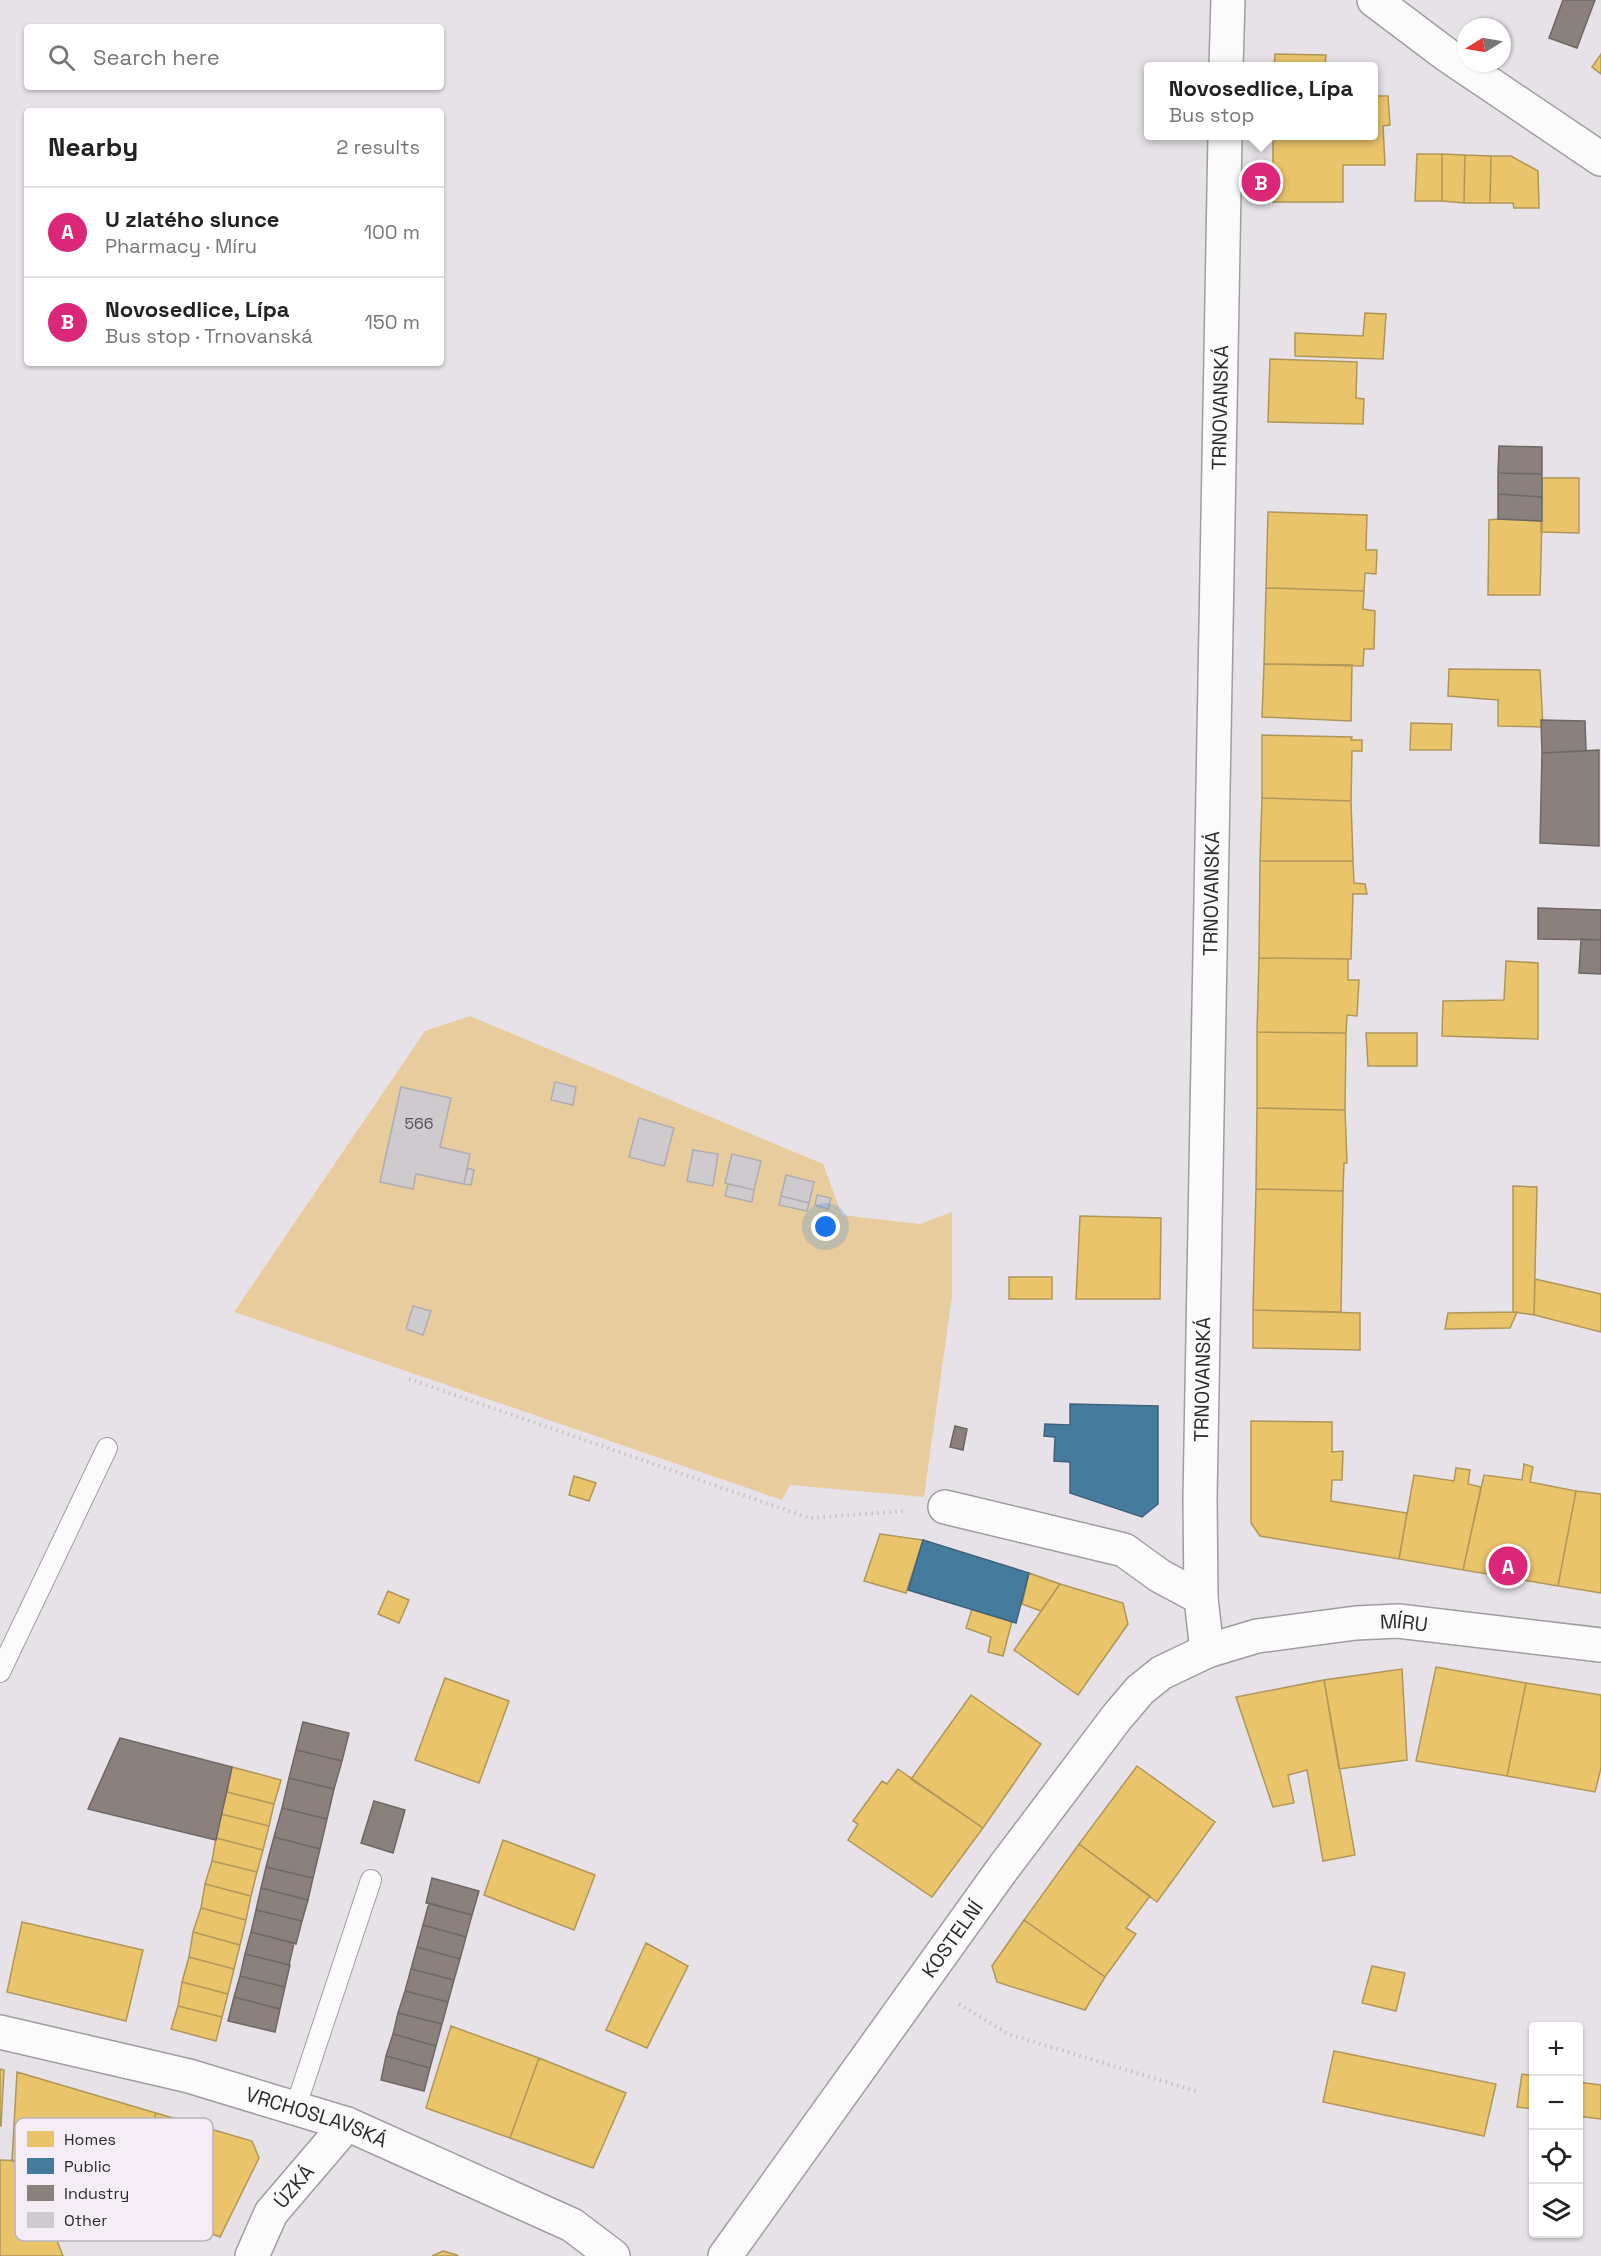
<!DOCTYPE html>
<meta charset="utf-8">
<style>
:root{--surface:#fff;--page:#f6f6f6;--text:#222;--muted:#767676;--line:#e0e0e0;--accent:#db2777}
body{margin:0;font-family:"Space Grotesk",sans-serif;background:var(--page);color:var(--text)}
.controls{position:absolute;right:18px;bottom:18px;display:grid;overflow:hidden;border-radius:6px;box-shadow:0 2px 4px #0004}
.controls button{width:54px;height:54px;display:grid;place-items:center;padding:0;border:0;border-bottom:2px solid var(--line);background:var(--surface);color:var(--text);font:30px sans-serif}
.compass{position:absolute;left:1457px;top:18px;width:54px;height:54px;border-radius:50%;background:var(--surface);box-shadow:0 2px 4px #0004;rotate:259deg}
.you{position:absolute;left:826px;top:1227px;width:21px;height:21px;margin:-15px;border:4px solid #fff;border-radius:50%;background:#1a73e8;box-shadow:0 0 0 9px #1a73e833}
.badge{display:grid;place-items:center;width:39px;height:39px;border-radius:50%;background:var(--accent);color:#fff;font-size:20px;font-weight:700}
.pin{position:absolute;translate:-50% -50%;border:3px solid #fff;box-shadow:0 2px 6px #0006}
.popup{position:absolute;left:1144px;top:62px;width:234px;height:78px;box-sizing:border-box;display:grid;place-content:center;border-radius:6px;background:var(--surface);filter:drop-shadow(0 2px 4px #0005);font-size:20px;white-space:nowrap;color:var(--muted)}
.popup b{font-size:22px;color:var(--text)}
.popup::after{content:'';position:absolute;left:50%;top:100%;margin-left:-12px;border:12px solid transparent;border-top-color:var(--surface)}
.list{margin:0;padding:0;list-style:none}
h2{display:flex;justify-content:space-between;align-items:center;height:78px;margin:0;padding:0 24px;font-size:26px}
h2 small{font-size:20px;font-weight:400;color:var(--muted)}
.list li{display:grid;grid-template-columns:39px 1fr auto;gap:18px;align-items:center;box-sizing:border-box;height:90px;padding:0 24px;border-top:2px solid var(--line)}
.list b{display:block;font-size:22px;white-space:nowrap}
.list p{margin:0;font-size:20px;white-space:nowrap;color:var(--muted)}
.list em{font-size:20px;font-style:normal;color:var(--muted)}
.icon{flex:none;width:33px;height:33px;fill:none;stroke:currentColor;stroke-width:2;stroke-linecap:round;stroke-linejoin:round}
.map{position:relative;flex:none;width:1601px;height:2256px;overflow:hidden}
.search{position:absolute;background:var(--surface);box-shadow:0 2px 4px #0004;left:24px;top:24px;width:420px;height:66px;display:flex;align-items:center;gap:15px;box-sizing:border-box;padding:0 21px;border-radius:6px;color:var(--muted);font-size:22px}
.panel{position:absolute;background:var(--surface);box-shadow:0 2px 4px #0004;left:24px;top:108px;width:420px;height:258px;border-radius:6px}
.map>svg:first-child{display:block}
.green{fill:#e8cc9e}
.homes{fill:#e9c46a;stroke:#b09658;stroke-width:1.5}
.public{fill:#457b9d;stroke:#3e627b;stroke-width:1.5}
.industry{fill:#8a817c;stroke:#6e6764;stroke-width:1.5}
.building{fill:#cecbcf;stroke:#afacaf;stroke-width:1.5}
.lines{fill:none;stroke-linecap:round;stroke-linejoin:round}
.service-casing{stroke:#a09da1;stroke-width:22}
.minor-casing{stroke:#a09da1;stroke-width:36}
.tertiary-casing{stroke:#a09da1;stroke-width:36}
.path{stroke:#c4c3c4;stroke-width:4;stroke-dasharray:1.5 4.5;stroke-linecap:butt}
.service{stroke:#fbfbfb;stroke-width:20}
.minor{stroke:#fbfbfb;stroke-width:33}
.tertiary{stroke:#fbfbfb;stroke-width:33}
.labels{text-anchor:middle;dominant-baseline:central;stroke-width:6;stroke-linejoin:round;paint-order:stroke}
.number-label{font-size:16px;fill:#555256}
.street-label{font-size:20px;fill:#2c292d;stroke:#f4edf6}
.key{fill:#f4edf6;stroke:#b8b2ba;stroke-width:1.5}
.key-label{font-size:16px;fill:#2c292d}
</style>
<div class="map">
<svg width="1601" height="2256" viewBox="0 0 1601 2256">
<rect width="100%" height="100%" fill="#e6e2e7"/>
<path class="green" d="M 470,1016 L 823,1164 L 842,1215 L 920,1224 L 952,1212 L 952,1296 L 924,1497 L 790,1485 L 782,1500 L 234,1312 L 425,1031 Z"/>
<path class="homes" d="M 1275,54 L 1326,55 L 1325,66 L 1274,66 Z
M 1601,54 L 1601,74 L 1592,67 Z
M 1374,96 L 1388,96 L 1390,125 L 1383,126 L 1385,165 L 1343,165 L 1343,202 L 1273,202 L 1273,136 L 1374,136 Z
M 1417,154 L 1442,154 L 1442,201 L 1415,201 Z
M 1442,154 L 1465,155 L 1464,203 L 1442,201 Z
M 1465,155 L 1491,156 L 1490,203 L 1464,203 Z
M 1491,156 L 1511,156 L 1538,171 L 1539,208 L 1514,208 L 1513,203 L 1490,203 Z
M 1365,313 L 1386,314 L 1383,359 L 1295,356 L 1295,333 L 1363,336 Z
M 1270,359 L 1357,362 L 1356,398 L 1364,399 L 1363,424 L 1268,422 Z
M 1542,478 L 1579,478 L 1579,533 L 1541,532 Z
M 1268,512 L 1367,515 L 1366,550 L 1377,550 L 1376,574 L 1365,573 L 1364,591 L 1266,588 Z
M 1498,519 L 1542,521 L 1540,595 L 1488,595 L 1489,520 Z
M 1266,588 L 1364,591 L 1363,609 L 1375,611 L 1374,649 L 1364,649 L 1363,666 L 1264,664 Z
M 1264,664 L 1352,665 L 1351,721 L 1262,717 Z
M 1449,669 L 1540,670 L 1543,727 L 1498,726 L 1498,700 L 1448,696 Z
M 1411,723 L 1452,724 L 1451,750 L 1410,750 Z
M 1262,735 L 1352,737 L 1351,740 L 1362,740 L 1362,751 L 1352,751 L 1351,801 L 1262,798 Z
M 1262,798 L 1351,801 L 1353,861 L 1260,861 Z
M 1260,861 L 1353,861 L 1354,883 L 1365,884 L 1367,894 L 1353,894 L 1351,959 L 1259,958 Z
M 1259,958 L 1348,959 L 1348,980 L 1359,980 L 1357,1016 L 1347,1015 L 1346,1033 L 1257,1032 Z
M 1506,961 L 1538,963 L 1538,1039 L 1442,1036 L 1443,1001 L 1504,1000 Z
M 1257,1032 L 1346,1033 L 1345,1110 L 1257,1108 Z
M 1366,1033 L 1417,1033 L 1417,1066 L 1368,1066 Z
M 1257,1108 L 1345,1110 L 1347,1163 L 1344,1163 L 1343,1191 L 1256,1189 Z
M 1513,1186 L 1537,1187 L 1534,1315 L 1513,1312 Z
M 1256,1189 L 1343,1191 L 1341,1312 L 1253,1310 Z
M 1080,1216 L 1161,1218 L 1160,1299 L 1076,1299 Z
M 1009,1277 L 1052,1277 L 1052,1299 L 1009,1299 Z
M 1535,1279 L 1601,1294 L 1601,1332 L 1534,1315 Z
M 1253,1310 L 1360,1313 L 1360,1350 L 1253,1348 Z
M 1513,1312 L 1517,1312 L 1510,1328 L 1445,1329 L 1448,1313 Z
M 1251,1421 L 1332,1422 L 1332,1452 L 1343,1451 L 1342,1480 L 1332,1480 L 1331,1501 L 1407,1513 L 1399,1559 L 1260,1536 L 1251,1523 Z
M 1524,1464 L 1533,1467 L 1530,1482 L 1576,1491 L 1558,1586 L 1463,1570 L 1484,1475 L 1522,1480 Z
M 1456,1468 L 1470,1470 L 1468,1484 L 1481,1487 L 1463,1570 L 1399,1559 L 1414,1475 L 1454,1481 Z
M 574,1476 L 596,1483 L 589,1501 L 569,1495 Z
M 1576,1491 L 1601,1494 L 1601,1593 L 1558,1586 Z
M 880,1534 L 923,1540 L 906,1593 L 864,1581 Z
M 1029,1573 L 1060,1584 L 1041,1611 L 1022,1604 Z
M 1060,1584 L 1123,1603 L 1128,1624 L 1078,1695 L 1014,1650 Z
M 388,1591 L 409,1600 L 399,1623 L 378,1614 Z
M 972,1609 L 1012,1621 L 1003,1656 L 988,1652 L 991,1637 L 966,1628 Z
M 1436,1667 L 1526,1683 L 1507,1776 L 1416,1761 Z
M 1402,1669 L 1407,1760 L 1339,1769 L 1324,1680 Z
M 445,1678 L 509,1701 L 479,1783 L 415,1760 Z
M 1324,1680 L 1355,1855 L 1323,1861 L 1307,1770 L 1288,1775 L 1294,1803 L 1273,1807 L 1236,1697 Z
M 1526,1683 L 1601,1695 L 1601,1768 L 1595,1792 L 1507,1776 Z
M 971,1695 L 1041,1744 L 983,1828 L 911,1779 Z
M 1137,1766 L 1215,1822 L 1157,1902 L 1079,1844 Z
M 232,1767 L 281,1780 L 274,1804 L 227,1792 Z
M 898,1769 L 983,1828 L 932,1897 L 848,1840 L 858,1824 L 853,1821 L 882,1781 L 887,1784 Z
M 227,1792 L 274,1804 L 269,1826 L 221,1814 Z
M 221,1814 L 269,1826 L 263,1850 L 216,1838 Z
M 216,1838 L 263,1850 L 257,1872 L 212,1861 Z
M 503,1840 L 595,1875 L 574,1930 L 484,1895 Z
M 1079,1844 L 1150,1896 L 1126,1928 L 1136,1934 L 1105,1977 L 1024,1920 Z
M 212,1861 L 257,1872 L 251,1896 L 205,1884 Z
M 205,1884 L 251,1896 L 246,1920 L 201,1908 Z
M 201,1908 L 246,1920 L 240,1945 L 193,1932 Z
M 1024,1920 L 1105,1977 L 1085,2010 L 997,1982 L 992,1966 Z
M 22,1922 L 143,1950 L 126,2021 L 7,1992 Z
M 193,1932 L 240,1945 L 234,1969 L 189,1957 Z
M 646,1943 L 688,1966 L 647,2048 L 606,2030 Z
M 189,1957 L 234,1969 L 228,1994 L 182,1982 Z
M 1372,1966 L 1405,1973 L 1396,2011 L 1362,2003 Z
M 182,1982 L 228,1994 L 222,2017 L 178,2006 Z
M 178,2006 L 222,2017 L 216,2041 L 171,2029 Z
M 451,2026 L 539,2058 L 510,2138 L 426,2108 Z
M 1334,2051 L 1496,2084 L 1484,2136 L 1323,2102 Z
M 539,2058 L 626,2093 L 593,2168 L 510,2138 Z
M 0,2069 L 4,2070 L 1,2126 L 0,2126 Z
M 17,2072 L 156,2113 L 136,2178 L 40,2151 L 40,2162 L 12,2161 Z
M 1522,2074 L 1534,2076 L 1534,2109 L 1517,2107 Z
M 1578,2082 L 1601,2085 L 1601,2119 L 1578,2116 Z
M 156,2113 L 252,2141 L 259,2158 L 220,2237 L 190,2225 L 176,2225 L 161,2220 L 162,2214 L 129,2203 Z
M 0,2160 L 26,2161 L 63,2256 L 0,2256 Z
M 443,2251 L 457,2255 L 458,2256 L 432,2256 Z"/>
<path class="public" d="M 1070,1404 L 1158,1406 L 1158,1504 L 1142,1517 L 1070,1493 L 1070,1462 L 1054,1461 L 1055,1437 L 1044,1436 L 1045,1424 L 1070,1425 Z
M 923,1540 L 1029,1573 L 1016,1623 L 908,1590 Z"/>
<path class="industry" d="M 1563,0 L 1595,0 L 1577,48 L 1549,38 Z
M 1499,446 L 1542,447 L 1542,474 L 1498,473 Z
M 1498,473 L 1542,474 L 1542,497 L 1498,494 Z
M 1498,494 L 1542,497 L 1542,521 L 1498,519 Z
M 1541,720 L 1585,721 L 1586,751 L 1542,753 Z
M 1599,750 L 1599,846 L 1540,843 L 1542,753 Z
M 1538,908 L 1601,910 L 1601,940 L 1538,939 Z
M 1581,939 L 1601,940 L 1601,974 L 1579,973 Z
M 955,1426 L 967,1429 L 963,1450 L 950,1447 Z
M 303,1722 L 349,1733 L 342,1761 L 296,1750 Z
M 120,1738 L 232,1767 L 216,1840 L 88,1809 Z
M 296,1750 L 342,1761 L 334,1789 L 289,1778 Z
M 289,1778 L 334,1789 L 327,1819 L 282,1808 Z
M 374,1801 L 405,1810 L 393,1853 L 361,1843 Z
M 282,1808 L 327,1819 L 320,1849 L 274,1837 Z
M 274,1837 L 320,1849 L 313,1878 L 266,1867 Z
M 266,1867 L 313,1878 L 308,1900 L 261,1888 Z
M 432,1878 L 479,1891 L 472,1915 L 426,1903 Z
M 261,1888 L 308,1900 L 302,1921 L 256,1910 Z
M 429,1903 L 472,1915 L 466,1937 L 423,1925 Z
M 256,1910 L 302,1921 L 296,1944 L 251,1932 Z
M 423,1925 L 466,1937 L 460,1959 L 417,1947 Z
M 251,1932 L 294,1943 L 289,1965 L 245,1954 Z
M 417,1947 L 460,1959 L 454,1980 L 411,1969 Z
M 245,1954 L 290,1965 L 285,1987 L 240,1976 Z
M 411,1969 L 454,1980 L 448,2002 L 405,1991 Z
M 240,1976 L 285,1987 L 280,2009 L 234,1997 Z
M 405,1991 L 448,2002 L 442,2024 L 398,2013 Z
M 234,1997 L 280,2009 L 275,2032 L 228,2021 Z
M 398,2013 L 442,2024 L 436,2046 L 393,2034 Z
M 393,2034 L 436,2046 L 430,2068 L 386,2056 Z
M 386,2056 L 430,2068 L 424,2091 L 381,2080 Z"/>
<path class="building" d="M 555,1082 L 576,1087 L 573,1105 L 551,1100 Z
M 401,1087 L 451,1098 L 440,1147 L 470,1154 L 464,1184 L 416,1174 L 413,1189 L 380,1182 Z
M 639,1118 L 674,1128 L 664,1166 L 629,1157 Z
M 693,1150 L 718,1154 L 713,1186 L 687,1181 Z
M 732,1154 L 761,1161 L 754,1190 L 725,1183 Z
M 467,1168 L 474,1170 L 471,1185 L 464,1184 Z
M 786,1175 L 814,1182 L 809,1203 L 781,1196 Z
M 728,1184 L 754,1190 L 752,1202 L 725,1196 Z
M 817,1195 L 831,1198 L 828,1209 L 815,1205 Z
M 781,1196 L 809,1203 L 807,1211 L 779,1205 Z
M 413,1306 L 431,1311 L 423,1335 L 406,1329 Z"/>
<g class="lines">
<defs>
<path id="service" d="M 0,1672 L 107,1448
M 295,2109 L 371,1880"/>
<g id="minor">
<path d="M 1374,0 L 1447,55 L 1601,159"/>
<path d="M 1226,66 L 1228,0"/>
<path d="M 945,1507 L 1124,1550 L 1160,1576 L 1201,1598"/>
<path id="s1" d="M 1207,1651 L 1201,1598 L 1200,1498 L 1225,136"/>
<path id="s2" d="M 252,2256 L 271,2213 L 347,2124"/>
</g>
<g id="tertiary">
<path id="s3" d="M 0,2032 L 189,2076 L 347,2124 L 572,2225 L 613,2256"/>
<path id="s4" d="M 725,2256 L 1001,1871 L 1117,1717 L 1140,1690 L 1161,1673 L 1207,1651 L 1257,1636 L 1356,1623 L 1398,1621 L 1601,1645"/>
</g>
</defs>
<use href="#service" class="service-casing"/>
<use href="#minor" class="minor-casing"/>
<use href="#tertiary" class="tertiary-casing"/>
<path class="path" d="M 409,1379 L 809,1518 L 903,1511
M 959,2004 L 1008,2034 L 1196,2091"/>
<use href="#service" class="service"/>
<use href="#minor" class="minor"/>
<use href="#tertiary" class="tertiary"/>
</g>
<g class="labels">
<g class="number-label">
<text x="419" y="1123">566</text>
</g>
<g class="street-label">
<text stroke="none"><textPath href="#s1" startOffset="1244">TRNOVANSKÁ</textPath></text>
<text stroke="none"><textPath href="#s1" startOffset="758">TRNOVANSKÁ</textPath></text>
<text stroke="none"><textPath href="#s1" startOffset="272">TRNOVANSKÁ</textPath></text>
<text stroke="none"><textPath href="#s4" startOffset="980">MÍRU</textPath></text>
<text stroke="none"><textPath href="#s4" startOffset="390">KOSTELNÍ</textPath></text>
<text stroke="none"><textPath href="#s3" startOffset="328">VRCHOSLAVSKÁ</textPath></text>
<text stroke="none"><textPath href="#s2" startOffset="82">ÚZKÁ</textPath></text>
</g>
</g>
<rect x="15" y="2118" width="198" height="123" rx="9" class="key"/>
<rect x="27" y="2131" width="27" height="16" fill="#e9c46a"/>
<rect x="27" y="2158" width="27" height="16" fill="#457b9d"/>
<rect x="27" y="2185" width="27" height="16" fill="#8a817c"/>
<rect x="27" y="2212" width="27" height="16" fill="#cecbcf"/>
<g class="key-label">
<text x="64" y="2145">Homes</text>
<text x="64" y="2172">Public</text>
<text x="64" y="2199">Industry</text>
<text x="64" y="2226">Other</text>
</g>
</svg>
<div class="controls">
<button>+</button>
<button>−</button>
<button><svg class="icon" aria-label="locate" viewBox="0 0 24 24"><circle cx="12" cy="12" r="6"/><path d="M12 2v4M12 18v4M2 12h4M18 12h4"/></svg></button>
<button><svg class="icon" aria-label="layers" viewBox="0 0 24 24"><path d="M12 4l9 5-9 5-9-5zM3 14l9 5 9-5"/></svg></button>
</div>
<svg class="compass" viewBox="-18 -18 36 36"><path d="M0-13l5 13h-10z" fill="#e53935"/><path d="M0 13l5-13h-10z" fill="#767676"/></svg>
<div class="you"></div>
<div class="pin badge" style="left:1508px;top:1566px">A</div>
<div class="pin badge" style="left:1261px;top:182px">B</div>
<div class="popup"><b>Novosedlice, Lípa</b>Bus stop</div>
<div class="search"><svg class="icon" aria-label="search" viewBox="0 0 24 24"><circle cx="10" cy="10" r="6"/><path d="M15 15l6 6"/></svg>Search here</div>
<section class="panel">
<h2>Nearby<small>2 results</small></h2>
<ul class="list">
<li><span class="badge">A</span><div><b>U zlatého slunce</b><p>Pharmacy · Míru</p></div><em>100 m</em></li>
<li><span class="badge">B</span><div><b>Novosedlice, Lípa</b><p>Bus stop · Trnovanská</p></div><em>150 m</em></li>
</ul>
</section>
</div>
